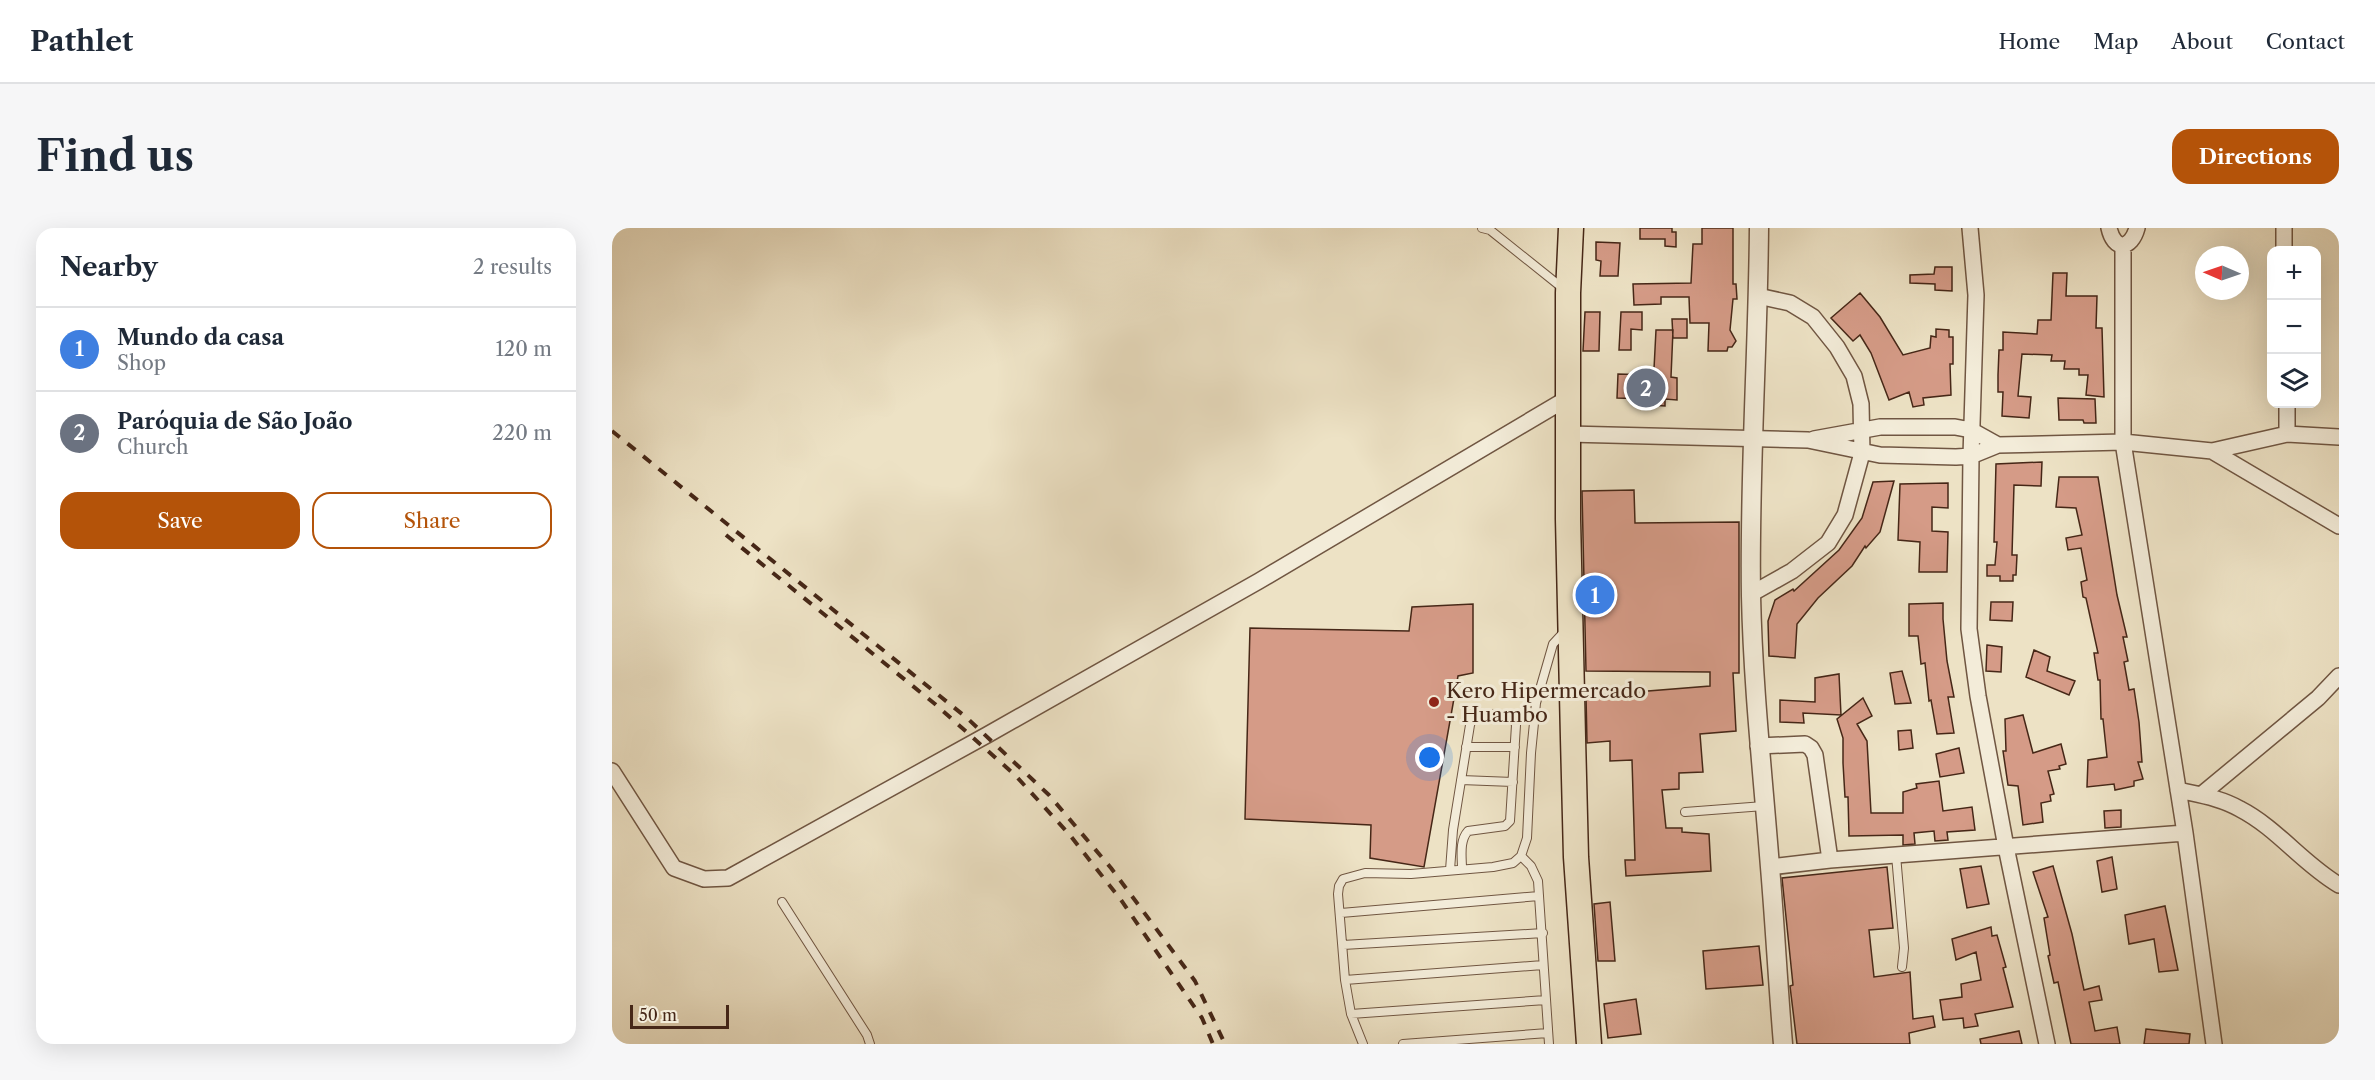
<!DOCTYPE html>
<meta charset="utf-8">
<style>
:root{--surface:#fff;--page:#f6f6f7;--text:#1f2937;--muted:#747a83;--line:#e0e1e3;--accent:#b45309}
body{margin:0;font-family:"Libre Caslon Text",serif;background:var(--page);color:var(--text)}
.controls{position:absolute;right:18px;top:18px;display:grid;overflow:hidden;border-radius:12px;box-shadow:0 6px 24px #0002}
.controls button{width:54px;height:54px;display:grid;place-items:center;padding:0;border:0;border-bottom:2px solid var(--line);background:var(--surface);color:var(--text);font:30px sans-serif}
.compass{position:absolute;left:1583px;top:18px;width:54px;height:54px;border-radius:50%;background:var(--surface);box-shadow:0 6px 24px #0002;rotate:272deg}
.scale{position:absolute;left:18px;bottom:15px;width:99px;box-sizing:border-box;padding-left:6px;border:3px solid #462717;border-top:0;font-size:16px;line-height:21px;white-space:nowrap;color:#462717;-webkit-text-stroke:4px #f3ecd9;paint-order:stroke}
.you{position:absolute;left:818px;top:530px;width:21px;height:21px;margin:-15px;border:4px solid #fff;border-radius:50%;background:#1a73e8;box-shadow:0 0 0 9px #1a73e833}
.badge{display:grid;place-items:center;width:39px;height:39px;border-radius:50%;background:var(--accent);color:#fff;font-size:20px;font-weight:700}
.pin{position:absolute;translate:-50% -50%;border:3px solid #fff;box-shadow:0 2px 6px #0006}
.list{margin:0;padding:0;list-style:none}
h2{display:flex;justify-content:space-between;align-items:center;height:78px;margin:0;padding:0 24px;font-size:26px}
h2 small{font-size:20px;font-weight:400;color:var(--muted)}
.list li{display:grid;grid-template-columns:39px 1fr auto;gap:18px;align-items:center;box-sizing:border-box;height:84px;padding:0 24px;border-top:2px solid var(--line)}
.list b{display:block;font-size:22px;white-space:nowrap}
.list p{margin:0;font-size:20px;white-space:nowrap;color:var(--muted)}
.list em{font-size:20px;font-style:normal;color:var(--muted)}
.actions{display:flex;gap:12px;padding:18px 24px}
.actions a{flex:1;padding:14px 0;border:2px solid var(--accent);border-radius:18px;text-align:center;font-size:21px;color:var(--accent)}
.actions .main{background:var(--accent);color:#fff}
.icon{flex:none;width:33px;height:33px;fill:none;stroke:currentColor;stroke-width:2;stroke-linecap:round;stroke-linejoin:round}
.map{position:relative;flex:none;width:1727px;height:816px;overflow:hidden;border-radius:18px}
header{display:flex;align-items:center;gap:36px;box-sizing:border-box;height:84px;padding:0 30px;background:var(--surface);border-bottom:2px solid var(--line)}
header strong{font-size:28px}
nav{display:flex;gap:33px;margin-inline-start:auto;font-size:21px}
.intro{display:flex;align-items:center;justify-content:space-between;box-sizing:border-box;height:144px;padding:0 36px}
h1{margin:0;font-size:42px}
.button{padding:15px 27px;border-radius:18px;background:var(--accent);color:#fff;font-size:21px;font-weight:700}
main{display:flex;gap:36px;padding:0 36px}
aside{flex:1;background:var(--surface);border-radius:18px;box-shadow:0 6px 24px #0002}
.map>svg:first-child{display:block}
.building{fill:#d59b87;stroke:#462717;stroke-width:1.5}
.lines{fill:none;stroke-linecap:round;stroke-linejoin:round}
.service-casing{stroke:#705642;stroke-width:10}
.minor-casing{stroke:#705642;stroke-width:18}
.tertiary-casing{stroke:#705642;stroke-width:21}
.primary-casing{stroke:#462717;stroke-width:27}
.service{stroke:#f3ecd9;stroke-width:8}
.minor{stroke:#f3ecd9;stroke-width:15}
.tertiary{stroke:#f3ecd9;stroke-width:18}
.primary{stroke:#ede2c5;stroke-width:24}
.rail{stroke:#462717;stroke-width:4;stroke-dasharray:10 10;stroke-linecap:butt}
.poi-dot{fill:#8f2418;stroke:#f3ecd9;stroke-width:2}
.labels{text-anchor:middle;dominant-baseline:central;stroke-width:6;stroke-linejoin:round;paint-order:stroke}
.poi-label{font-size:21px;fill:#462717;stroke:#f3ecd9;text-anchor:start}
</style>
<header>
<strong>Pathlet</strong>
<nav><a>Home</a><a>Map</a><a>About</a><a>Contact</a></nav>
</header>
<div class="intro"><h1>Find us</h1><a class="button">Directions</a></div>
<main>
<aside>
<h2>Nearby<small>2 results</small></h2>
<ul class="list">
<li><span class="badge" style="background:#3f7fe0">1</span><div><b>Mundo da casa</b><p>Shop</p></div><em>120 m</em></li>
<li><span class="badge" style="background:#6b7280">2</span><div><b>Paróquia de São João</b><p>Church</p></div><em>220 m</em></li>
</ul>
<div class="actions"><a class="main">Save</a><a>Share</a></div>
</aside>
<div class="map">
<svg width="1727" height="816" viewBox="0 0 1727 816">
<rect width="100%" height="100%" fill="#ede2c5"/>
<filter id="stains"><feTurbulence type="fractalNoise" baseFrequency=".00333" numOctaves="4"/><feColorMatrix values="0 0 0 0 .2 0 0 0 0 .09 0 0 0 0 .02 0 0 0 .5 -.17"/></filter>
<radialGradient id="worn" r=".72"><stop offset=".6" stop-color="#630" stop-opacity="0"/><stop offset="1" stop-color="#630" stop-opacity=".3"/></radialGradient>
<path class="building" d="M 1028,0 L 1060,0 L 1060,4 L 1064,4 L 1064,19 L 1053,18 L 1053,11 L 1028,11 Z
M 1090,0 L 1121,0 L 1121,56 L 1124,56 L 1125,71 L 1121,71 L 1118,102 L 1124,113 L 1120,119 L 1116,119 L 1115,123 L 1096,123 L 1097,95 L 1078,95 L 1077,69 L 1049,69 L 1049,76 L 1022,77 L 1021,56 L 1079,55 L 1081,16 L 1090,16 Z
M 984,14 L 1008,15 L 1006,48 L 988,48 L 989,33 L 984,32 Z
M 1323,39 L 1340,39 L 1340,63 L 1323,62 L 1323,56 L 1298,55 L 1298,47 L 1322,46 Z
M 1441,45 L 1455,45 L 1454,68 L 1485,68 L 1484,100 L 1490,100 L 1492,169 L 1474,167 L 1476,147 L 1467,147 L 1467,141 L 1452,141 L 1453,133 L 1439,133 L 1440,127 L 1410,126 L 1406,168 L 1419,169 L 1417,190 L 1390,188 L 1391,164 L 1386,164 L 1386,147 L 1387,122 L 1391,122 L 1391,104 L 1425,106 L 1426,92 L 1439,92 Z
M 1248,65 L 1268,89 L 1291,127 L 1318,120 L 1319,108 L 1324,109 L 1324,101 L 1337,102 L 1337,109 L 1341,109 L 1341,136 L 1338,136 L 1339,167 L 1311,170 L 1312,177 L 1301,179 L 1297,164 L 1277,172 L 1259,125 L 1248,107 L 1241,113 L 1219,90 Z
M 973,84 L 988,84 L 987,123 L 971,123 Z
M 1009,84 L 1030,84 L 1030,102 L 1019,101 L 1019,122 L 1007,122 Z
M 1060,91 L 1075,91 L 1075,110 L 1061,110 Z
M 1044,102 L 1061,102 L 1059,149 L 1065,150 L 1065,172 L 1053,171 L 1053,178 L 1039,177 L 1038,171 L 1005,170 L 1006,146 L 1039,147 L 1039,141 L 1042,141 Z
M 1446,170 L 1483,171 L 1484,195 L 1472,195 L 1471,192 L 1447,192 Z
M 1430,234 L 1429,258 L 1402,257 L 1400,327 L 1405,327 L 1404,347 L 1401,347 L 1401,353 L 1388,353 L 1388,348 L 1375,348 L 1375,337 L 1383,337 L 1385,314 L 1382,314 L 1384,236 Z
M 1447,249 L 1486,249 L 1505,367 L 1515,409 L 1511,409 L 1516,433 L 1512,434 L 1517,462 L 1522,461 L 1527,494 L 1530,534 L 1526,534 L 1531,551 L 1522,553 L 1522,558 L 1503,562 L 1502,556 L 1475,559 L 1476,532 L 1495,529 L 1491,491 L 1489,491 L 1488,452 L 1486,452 L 1482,425 L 1486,425 L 1474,370 L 1471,369 L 1469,354 L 1475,352 L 1469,320 L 1456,322 L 1454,310 L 1470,307 L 1464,280 L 1444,279 Z
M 1282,253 L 1268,304 L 1254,320 L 1253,318 L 1240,338 L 1206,370 L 1185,396 L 1183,430 L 1157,428 L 1156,393 L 1163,372 L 1181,361 L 1182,363 L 1227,322 L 1250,290 L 1261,254 Z
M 1336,255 L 1336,280 L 1320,279 L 1320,303 L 1336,304 L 1335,344 L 1307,344 L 1308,314 L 1286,312 L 1288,256 Z
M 1022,262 L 1023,295 L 1127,294 L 1127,445 L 1121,445 L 1124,503 L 1088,506 L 1091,544 L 1067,545 L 1067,561 L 1050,562 L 1054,600 L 1070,600 L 1070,604 L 1097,606 L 1099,643 L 1014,648 L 1013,632 L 1023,632 L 1020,532 L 998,533 L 998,513 L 975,515 L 974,468 L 1098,458 L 1098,444 L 974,443 L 970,263 Z
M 1379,374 L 1401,374 L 1400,393 L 1378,392 Z
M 1331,375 L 1331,391 L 1335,433 L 1342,469 L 1336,469 L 1342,505 L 1325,506 L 1319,472 L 1317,473 L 1313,435 L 1309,436 L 1306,408 L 1297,408 L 1297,376 Z
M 861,376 L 861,445 L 846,448 L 812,639 L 758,630 L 759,597 L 633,591 L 638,400 L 797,403 L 800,379 Z
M 1375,417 L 1390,419 L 1389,444 L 1374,443 Z
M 1422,422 L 1438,429 L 1435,443 L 1463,453 L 1457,467 L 1414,449 Z
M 1290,443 L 1299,475 L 1283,476 L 1278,445 Z
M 1227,446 L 1229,487 L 1191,485 L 1192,495 L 1168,494 L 1168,472 L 1203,474 L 1203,450 Z
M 1251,470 L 1260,488 L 1245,496 L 1255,513 L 1259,585 L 1291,585 L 1291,564 L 1305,560 L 1304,556 L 1327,553 L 1331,583 L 1360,579 L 1363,602 L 1335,604 L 1336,612 L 1323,613 L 1322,603 L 1302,605 L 1303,616 L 1291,617 L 1291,607 L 1237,608 L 1236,569 L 1233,569 L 1231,535 L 1231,510 L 1225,491 Z
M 1411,487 L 1421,525 L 1449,516 L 1454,536 L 1447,538 L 1448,541 L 1436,543 L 1442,566 L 1438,567 L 1439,573 L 1429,575 L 1431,594 L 1411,597 L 1406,558 L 1396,557 L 1391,523 L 1394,523 L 1393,491 Z
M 1299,502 L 1301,520 L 1287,522 L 1286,503 Z
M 1347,520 L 1352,545 L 1328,549 L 1324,526 Z
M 1509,582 L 1509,599 L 1493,600 L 1492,583 Z
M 1500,629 L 1505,661 L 1490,664 L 1485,633 Z
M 1369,638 L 1377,676 L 1355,680 L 1348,641 Z
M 1441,638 L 1460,706 L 1472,762 L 1487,758 L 1490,772 L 1477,774 L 1483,803 L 1505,799 L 1508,816 L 1459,816 L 1446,754 L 1442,755 L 1436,728 L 1438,727 L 1432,690 L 1436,689 L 1421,644 Z
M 1275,639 L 1281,700 L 1257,702 L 1262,749 L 1298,744 L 1301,791 L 1321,788 L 1323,799 L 1297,805 L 1298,816 L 1185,816 L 1178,758 L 1181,757 L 1170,650 Z
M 998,674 L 1003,733 L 986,733 L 982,676 Z
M 1553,678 L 1566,742 L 1547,744 L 1542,711 L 1517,716 L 1513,687 Z
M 1379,699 L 1380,708 L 1385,707 L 1394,739 L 1391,740 L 1401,779 L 1363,786 L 1366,798 L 1352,800 L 1351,790 L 1331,792 L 1328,772 L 1350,769 L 1349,756 L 1369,752 L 1364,724 L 1344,732 L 1340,711 Z
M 1147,718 L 1151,757 L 1094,761 L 1091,723 Z
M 1024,771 L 1029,806 L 996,810 L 992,776 Z
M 1534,801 L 1578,806 L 1577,816 L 1532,816 Z
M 1407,803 L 1410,816 L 1369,816 L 1368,811 Z"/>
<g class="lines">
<defs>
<path id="service" d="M 870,0 L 878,2 L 953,62
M 854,519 L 903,519
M 849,552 L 901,554
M 1073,584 L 1152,578
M 1284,627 L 1292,720 L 1290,739
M 909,628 L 919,638 L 926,653 L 937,816
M 838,642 L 841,602 L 858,497 L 861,489 C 868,486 894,484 900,489 C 902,490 903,495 904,497 L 898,593 L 893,598 L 856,603 C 847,613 850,629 850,641
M 170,674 L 255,807 L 258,816
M 729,685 L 927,668
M 731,717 L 931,705
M 733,752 L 931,737
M 739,786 L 934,772
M 751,816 L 739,786 L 733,752 L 726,666 L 727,658 L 731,651 L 753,645 L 799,646 L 881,639 L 901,635 L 909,628 L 915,610 L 919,525 L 924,475 L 941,416 L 953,403
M 791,816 L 936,805"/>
<path id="minor" d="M 1358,0 L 1364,67 L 1359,228 L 1357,401 L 1366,468 L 1394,619 L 1435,816
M 1497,0 C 1502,23 1519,22 1525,0
M 1511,17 L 1511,214 L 1573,605 L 1602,816
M 1672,22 L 1672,0
M 1675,176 L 1675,206
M 956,206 L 1196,212 L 1268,227 L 1344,229 L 1359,228 L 1386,217 L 1511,214 L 1600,223 L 1675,206 L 1727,209
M 1202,211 L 1268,199 L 1343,199 L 1359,202 L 1386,217
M 1600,223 L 1727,298
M 1139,366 L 1180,343 L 1216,315 L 1233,287 L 1250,225 L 1249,176 L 1242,148 L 1225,119 L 1201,89 L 1178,75 L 1146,68
M 1146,518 L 1193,516 L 1199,520 L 1203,527 L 1218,632
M 0,543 L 62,640 L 92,651 L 116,650 L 375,507 L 647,353 L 956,170
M 1566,562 C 1588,567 1609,570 1628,581 C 1665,600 1691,636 1727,657
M 1589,567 L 1706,470 L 1727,448
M 1158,639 L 1218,632 L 1573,605"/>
<path id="tertiary" d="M 1147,0 C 1146,123 1137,245 1139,368 C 1141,459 1151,549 1158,639 C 1163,698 1166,757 1171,816"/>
<path id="primary" d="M 959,0 L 956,65 L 956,291 L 961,510 L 964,629 L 977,816"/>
</defs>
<use href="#service" class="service-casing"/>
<use href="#minor" class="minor-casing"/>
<use href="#tertiary" class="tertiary-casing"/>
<use href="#primary" class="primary-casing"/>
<use href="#service" class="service"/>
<use href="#minor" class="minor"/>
<use href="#tertiary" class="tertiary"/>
<use href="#primary" class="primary"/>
<path class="rail" d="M 0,203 L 355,490 L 437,567 L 499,640 L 583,753 L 613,816
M 114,307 L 323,476 L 403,547 L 457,606 L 509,672 L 590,790 L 601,816"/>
</g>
<circle class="poi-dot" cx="822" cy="474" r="6"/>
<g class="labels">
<g class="poi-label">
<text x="834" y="462">Kero Hipermercado<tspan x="834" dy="24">- Huambo</tspan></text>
</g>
</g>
<rect width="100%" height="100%" filter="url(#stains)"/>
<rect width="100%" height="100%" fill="url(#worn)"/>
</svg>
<div class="controls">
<button>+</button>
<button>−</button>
<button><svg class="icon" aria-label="layers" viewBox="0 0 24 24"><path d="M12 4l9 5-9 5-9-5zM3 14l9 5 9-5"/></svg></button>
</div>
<svg class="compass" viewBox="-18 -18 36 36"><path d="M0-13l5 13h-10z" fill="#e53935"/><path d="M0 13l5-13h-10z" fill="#747a83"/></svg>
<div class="scale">50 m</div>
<div class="you"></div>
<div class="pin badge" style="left:983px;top:367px;background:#3f7fe0">1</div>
<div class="pin badge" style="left:1034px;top:160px;background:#6b7280">2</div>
</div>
</main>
